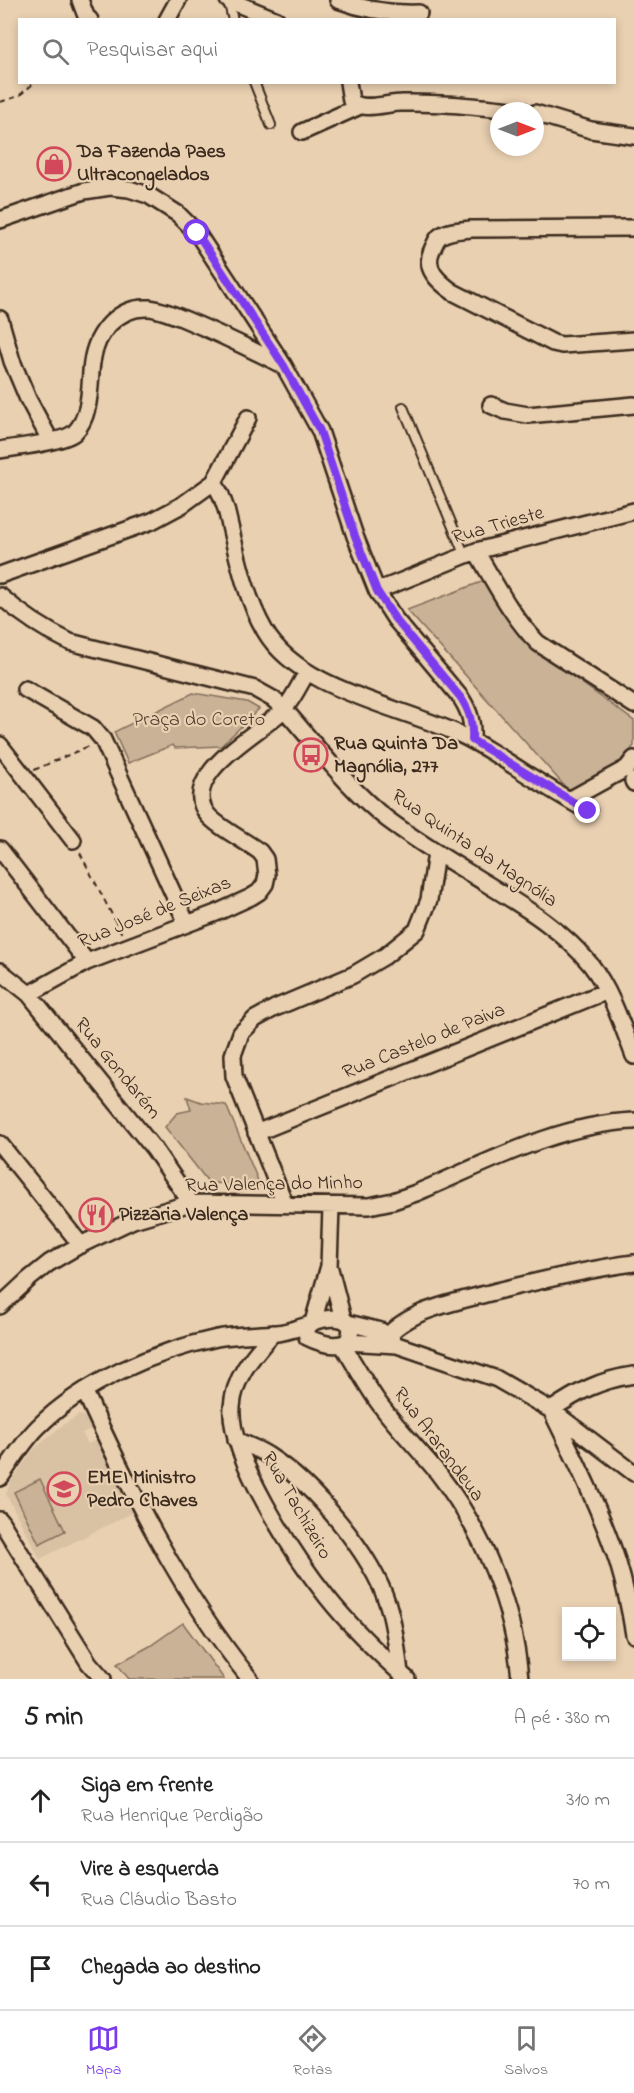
<!DOCTYPE html>
<html lang="pt">
<meta charset="utf-8">
<style>
:root{--surface:#fff;--page:#f2f2f2;--text:#222;--muted:#767676;--line:#e0e0e0;--accent:#7c3aed}
body{margin:0;font-family:"Indie Flower",sans-serif;background:var(--page);color:var(--text)}
.controls{position:absolute;right:18px;bottom:18px;display:grid;overflow:hidden;border-radius:0px;box-shadow:0 3px 9px #0003}
.controls button{width:54px;height:54px;display:grid;place-items:center;padding:0;border:0;border-bottom:2px solid var(--line);background:var(--surface);color:var(--text);font:30px sans-serif}
.compass{position:absolute;left:490px;top:102px;width:54px;height:54px;border-radius:50%;background:var(--surface);box-shadow:0 3px 9px #0003;rotate:90deg}
.stop{position:absolute;width:18px;height:18px;margin:-14px;border:4px solid #7c3aed;border-radius:50%;background:#fff}
.stop.end{background:#7c3aed;border-color:#fff;box-shadow:0 2px 6px #0008}
.list{margin:0;padding:0;list-style:none}
h2{display:flex;justify-content:space-between;align-items:center;height:78px;margin:0;padding:0 24px;font-size:26px}
h2 small{font-size:20px;font-weight:400;color:var(--muted)}
.list li{display:grid;grid-template-columns:39px 1fr auto;gap:18px;align-items:center;box-sizing:border-box;height:84px;padding:0 24px;border-top:2px solid var(--line)}
.list b{display:block;font-size:22px;white-space:nowrap}
.list p{margin:0;font-size:20px;white-space:nowrap;color:var(--muted)}
.list em{font-size:20px;font-style:normal;color:var(--muted)}
.icon{flex:none;width:33px;height:33px;fill:none;stroke:currentColor;stroke-width:2;stroke-linecap:round;stroke-linejoin:round}
.map{position:relative;flex:none;width:634px;height:1679px;overflow:hidden}
.search{position:absolute;background:var(--surface);box-shadow:0 3px 9px #0003;left:18px;right:18px;top:18px;height:66px;display:flex;align-items:center;gap:15px;box-sizing:border-box;padding:0 21px;border-radius:0px;color:var(--muted);font-size:22px}
.sheet{height:330px;background:var(--surface)}
nav{display:flex;justify-content:space-around;align-items:center;box-sizing:border-box;height:84px;border-top:2px solid var(--line);background:var(--surface);font-size:16px;color:var(--muted)}
nav a{display:grid;justify-items:center;gap:3px}
nav .on{color:var(--accent)}
.map>svg:first-child{display:block}
.built{fill:#d9c1a4}
.green{fill:#cab297;stroke:#826e5a;stroke-width:1.5}
.lines{fill:none;stroke-linecap:round;stroke-linejoin:round}
.service-casing{stroke:#3b2a1e;stroke-width:12}
.minor-casing{stroke:#3b2a1e;stroke-width:20}
.path{stroke:#3b2a1e;stroke-width:2;stroke-dasharray:6 4.5;stroke-linecap:butt}
.service{stroke:#e9d0b1;stroke-width:8}
.minor{stroke:#e9d0b1;stroke-width:15}
.route{stroke:#7c3aed;stroke-width:8}
.labels{text-anchor:middle;dominant-baseline:central;stroke-width:4.5;stroke-linejoin:round;paint-order:stroke}
.poi-label{font-size:20px;font-weight:bold;fill:#3b2a1e;stroke:#e9d0b1;text-anchor:start}
.street-label{font-size:20px;fill:#3b2a1e;stroke:#e9d0b1}
.park-label{font-size:20px;fill:#503e30;stroke:#e9d0b1}
</style>
<div class="map">
<svg width="634" height="1679" viewBox="0 0 634 1679">
<rect width="100%" height="100%" fill="#e9d0b1"/>
<filter id="ink" filterUnits="userSpaceOnUse"><feTurbulence type="fractalNoise" baseFrequency=".0167" numOctaves="2"/><feDisplacementMap in="SourceGraphic" scale="12" xChannelSelector="R" yChannelSelector="G"/><feConvolveMatrix kernelMatrix="1 2 1 2 8 2 1 2 1" color-interpolation-filters="sRGB"/></filter>
<g filter="url(#ink)">
<path class="built" d="M 79,1415 L 85,1417 L 92,1429 L 82,1433 L 88,1444 L 97,1440 L 132,1513 L 40,1559 L 6,1494 L 10,1483 L 33,1450 L 60,1427 Z"/>
<path class="green" d="M 484,581 L 521,639 L 634,721 L 634,746 L 619,763 L 569,791 L 407,610 Z
M 193,693 L 247,702 L 259,709 L 221,746 L 175,748 L 173,745 L 128,763 L 114,732 Z
M 187,1097 L 201,1102 L 226,1105 L 260,1185 L 209,1183 L 165,1127 L 177,1113 L 191,1110 Z
M 40,1479 L 65,1531 L 39,1544 L 14,1492 Z
M 183,1623 L 224,1679 L 129,1679 L 117,1664 L 150,1646 Z"/>
<g class="lines">
<defs>
<path id="service" d="M 228,0 L 233,20
M 254,82 L 271,125
M 403,407 L 465,556"/>
<path id="minor" d="M 80,0 L 86,16 L 90,20
M 228,0 L 277,20
M 338,0 C 365,10 391,14 419,13
M 167,20 L 178,0
M 348,82 L 351,101 C 362,112 387,103 401,103 C 442,102 482,107 523,111
M 535,113 L 591,130 L 634,136
M 302,132 L 360,106
M 0,220 L 84,191 L 110,187 L 129,189 L 148,195 L 178,214 L 197,233 L 284,366 L 320,431 L 355,536 L 377,591 L 395,619 L 461,698 C 470,712 473,723 472,740
M 634,228 L 471,229 C 461,230 447,230 439,237 C 436,240 434,246 432,250 C 423,269 439,282 453,292 L 553,343 L 562,345 L 634,340
M 0,319 L 12,361 L 28,399 L 50,440
M 491,405 L 505,411 L 528,415 L 634,405
M 248,418 L 214,482 L 221,495 L 226,509 C 236,550 244,595 265,631 C 299,690 400,706 459,734 C 475,741 488,750 503,759 C 531,777 559,795 588,811
M 0,450 C 16,447 65,442 75,432 C 92,415 89,383 92,362 C 96,333 118,306 149,308 C 160,309 174,315 184,319 C 218,333 251,349 284,366
M 476,551 C 495,583 512,617 538,643 L 634,705
M 0,575 L 152,521 L 182,505 L 214,482
M 377,591 L 476,551 L 634,511
M 0,596 C 22,615 43,629 70,642 L 255,689 L 273,699 L 284,709 C 316,745 349,790 387,819 C 419,843 453,863 487,884 C 524,907 563,930 591,965 C 611,991 622,1025 634,1056
M 25,689 L 93,728 L 103,740 L 187,924
M 0,745 L 73,840
M 633,781 L 634,783
M 569,800 L 627,768 L 634,759
M 0,849 L 87,962
M 0,971 L 29,994 L 154,1149 L 191,1203
M 29,994 L 87,962 L 216,913 L 251,897 L 259,892 L 265,884 L 267,875 L 265,859 L 260,852 C 247,842 216,826 207,814 C 177,773 265,731 285,708 C 294,697 300,684 307,672
M 256,1133 L 607,991
M 0,1144 L 81,1245
M 285,1204 L 234,1076 L 233,1055 L 241,1033 L 255,1019 L 275,1008 L 353,975 L 385,956 L 417,930 L 429,900 L 436,853
M 330,1269 L 343,1319
M 0,1306 L 29,1279 L 49,1263 L 78,1246 L 133,1220 L 191,1203 L 369,1206 L 393,1201 L 416,1193 C 485,1164 557,1124 634,1121
M 334,1318 C 349,1319 355,1327 347,1342 C 334,1348 319,1343 307,1337 C 304,1321 320,1319 334,1318 Z
M 313,1322 L 329,1266 L 331,1207
M 348,1323 L 381,1331 L 393,1340
M 273,1333 C 254,1355 234,1376 232,1407 C 228,1456 296,1558 327,1597 C 350,1626 379,1654 407,1679
M 347,1342 L 397,1345 L 497,1379 L 551,1410 L 634,1473
M 342,1344 C 353,1362 364,1381 376,1399 C 394,1425 418,1448 438,1473 C 483,1531 514,1606 520,1679
M 382,1344 C 390,1329 406,1320 421,1313 C 445,1303 472,1298 497,1291 C 542,1280 588,1269 634,1263
M 634,1375 C 600,1380 579,1391 551,1410 C 575,1459 601,1511 618,1563 C 625,1586 630,1610 634,1635
M 85,1392 C 131,1493 180,1592 250,1679
M 236,1440 C 247,1445 259,1449 269,1456 C 314,1485 372,1554 388,1605 C 395,1627 397,1650 400,1673
M 0,1478 C 12,1461 23,1442 38,1427 C 83,1382 156,1351 217,1338 C 237,1334 257,1335 277,1333 C 287,1332 298,1328 308,1325
M 0,1520 L 89,1663 L 103,1679"/>
</defs>
<use href="#service" class="service-casing"/>
<use href="#minor" class="minor-casing"/>
<path class="path" d="M 0,102 L 19,96 L 35,82
M 34,770 L 89,746
M 80,853 L 123,936"/>
<use href="#service" class="service"/>
<use href="#minor" class="minor"/>
</g>
</g>
<g class="lines" filter="url(#ink)">
<path class="route" d="M 197,233 L 284,366 L 320,431 L 355,536 L 377,591 L 395,619 L 461,698 C 470,712 473,723 472,740 L 588,811"/>
</g>
<defs>
<symbol id="shop-ring" viewBox="-11 -11 22 22"><circle r="9.5" fill="#e9d0b1" stroke="#d1495b" stroke-width="1.5"/><path d="M-5-2.5h2.3a2.7 3.5 0 0 1 5.4 0H5L5.5 6h-11ZM-1.5-2.5h3a1.5 2.3 0 0 0-3 0Z" fill="#d1495b"/></symbol>
<symbol id="bus-ring" viewBox="-11 -11 22 22"><circle r="9.5" fill="#e9d0b1" stroke="#d1495b" stroke-width="1.5"/><path d="M-5-6H5V4H4V6H2V4H-2V6H-4V4H-5ZM-3.5-4V0h7V-4ZM-3.5 1.2v1.5H-2V1.2ZM2 1.2v1.5H3.5V1.2Z" fill="#d1495b"/></symbol>
<symbol id="restaurant-ring" viewBox="-11 -11 22 22"><circle r="9.5" fill="#e9d0b1" stroke="#d1495b" stroke-width="1.5"/><path d="M-5-6h1v4h1v-4h1v4h1v-4h1v5L-1.5 .5V6h-2V.5L-5-1ZM5-6V6H3V1.5H1.5Q1.5-4 5-6Z" fill="#d1495b"/></symbol>
<symbol id="school-ring" viewBox="-11 -11 22 22"><circle r="9.5" fill="#e9d0b1" stroke="#d1495b" stroke-width="1.5"/><path d="M0-5L7-2L0 1L-7-2ZM-4 1L0 2.5L4 1V4Q0 6-4 4Z" fill="#d1495b"/></symbol>
</defs>
<g fill-rule="evenodd">
<use href="#shop-ring" x="35" y="145" width="38" height="38"/>
<use href="#bus-ring" x="292" y="736" width="38" height="38"/>
<use href="#restaurant-ring" x="77" y="1196" width="38" height="38"/>
<use href="#school-ring" x="45" y="1470" width="38" height="38"/>
</g>
<g class="labels">
<g class="poi-label">
<text x="77" y="152">Da Fazenda Paes<tspan x="77" dy="23">Ultracongelados</tspan></text>
<text x="334" y="744">Rua Quinta Da<tspan x="334" dy="23">Magnólia, 277</tspan></text>
<text x="119" y="1215">Pizzaria Valença</text>
<text x="87" y="1478">EMEI Ministro<tspan x="87" dy="23">Pedro Chaves</tspan></text>
</g>
<g class="street-label">
<text transform="translate(498 526) rotate(-16)">Rua Trieste</text>
<text transform="translate(474 849) rotate(34)">Rua Quinta da Magnólia</text>
<text transform="translate(155 913) rotate(-22)">Rua José de Seixas</text>
<text transform="translate(424 1042) rotate(-22)">Rua Castelo de Paiva</text>
<text transform="translate(117 1069) rotate(51)">Rua Gondarém</text>
<text transform="translate(274 1185) rotate(-1)">Rua Valença do Minho</text>
<text transform="translate(438 1445) rotate(53)">Rua Ararandeua</text>
<text transform="translate(296 1506) rotate(60)">Rua Tachizeiro</text>
</g>
<g class="park-label">
<text x="199" y="720">Praça do Coreto</text>
</g>
</g>
</svg>
<div class="controls">
<button><svg class="icon" aria-label="locate" viewBox="0 0 24 24"><circle cx="12" cy="12" r="6"/><path d="M12 2v4M12 18v4M2 12h4M18 12h4"/></svg></button>
</div>
<svg class="compass" viewBox="-18 -18 36 36"><path d="M0-13l5 13h-10z" fill="#e53935"/><path d="M0 13l5-13h-10z" fill="#767676"/></svg>
<div class="stop" style="left:197px;top:233px"></div>
<div class="stop end" style="left:588px;top:811px"></div>
<div class="search"><svg class="icon" aria-label="search" viewBox="0 0 24 24"><circle cx="10" cy="10" r="6"/><path d="M15 15l6 6"/></svg>Pesquisar aqui</div>
</div>
<section class="sheet">
<h2>5 min<small>A pé · 380 m</small></h2>
<ul class="list">
<li><svg class="icon" aria-label="ahead" viewBox="0 0 24 24"><path d="M12 20V5M6 11l6-6 6 6"/></svg><div><b>Siga em frente</b><p>Rua Henrique Perdigão</p></div><em>310 m</em></li>
<li><svg class="icon" aria-label="left" viewBox="0 0 24 24"><path d="M17 20v-9H6M10 6l-5 5 5 5"/></svg><div><b>Vire à esquerda</b><p>Rua Cláudio Basto</p></div><em>70 m</em></li>
<li><svg class="icon" aria-label="arrive" viewBox="0 0 24 24"><path d="M6 21V4h12l-3 4 3 4H6"/></svg><div><b>Chegada ao destino</b></div></li>
</ul>
</section>
<nav>
<a class="on"><svg class="icon" aria-label="map" viewBox="0 0 24 24"><path d="M3 6l6-2 6 2 6-2v14l-6 2-6-2-6 2zM9 4v14M15 6v14"/></svg>Mapa</a>
<a><svg class="icon" aria-label="directions" viewBox="0 0 24 24"><path d="M12 3l9 9-9 9-9-9zM9 14v-3h6M13 9l2 2-2 2"/></svg>Rotas</a>
<a><svg class="icon" aria-label="saved" viewBox="0 0 24 24"><path d="M7 4h10v16l-5-4-5 4z"/></svg>Salvos</a>
</nav>
